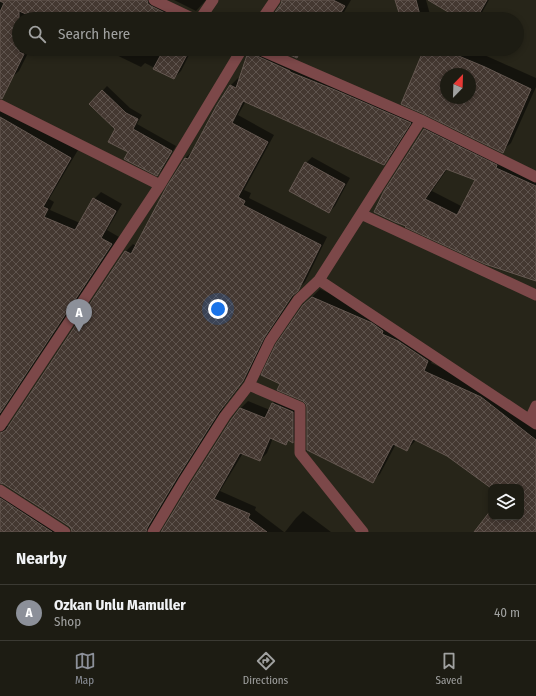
<!DOCTYPE html>
<style>
:root{--surface:#1d1c13;--page:#2a2921;--text:#f1f3f6;--muted:#a0a1a0;--line:#3b3a33;--accent:#8c9099}
body{margin:0;font-family:"Fira Sans Condensed",sans-serif;background:var(--page);color:var(--text)}
.controls{position:absolute;right:12px;bottom:12px;display:grid;overflow:hidden;border-radius:8px;box-shadow:0 2px 6px #0003}
.controls button{width:36px;height:36px;display:grid;place-items:center;padding:0;border:0;border-bottom:1px solid var(--line);background:var(--surface);color:var(--text);font:20px sans-serif}
.compass{position:absolute;left:440px;top:68px;width:36px;height:36px;border-radius:50%;background:var(--surface);box-shadow:0 2px 6px #0003;rotate:23deg}
.you{position:absolute;left:218px;top:309px;width:14px;height:14px;margin:-10px;border:3px solid #fff;border-radius:50%;background:#1a73e8;box-shadow:0 0 0 6px #1a73e833}
.badge{display:grid;place-items:center;width:26px;height:26px;border-radius:50%;background:var(--accent);color:#fff;font-size:13px;font-weight:700}
.pin{position:absolute;translate:-50% -33px;filter:drop-shadow(0 1px 2px #0008)}
.pin::after{content:'';position:absolute;top:21px;width:14px;height:12px;background:inherit;clip-path:polygon(0 0,100% 0,50% 100%)}
.list{margin:0;padding:0;list-style:none}
h2{display:flex;justify-content:space-between;align-items:center;height:52px;margin:0;padding:0 16px;font-size:17px}
h2 small{font-size:13px;font-weight:400;color:var(--muted)}
.list li{display:grid;grid-template-columns:26px 1fr auto;gap:12px;align-items:center;box-sizing:border-box;height:56px;padding:0 16px;border-top:1px solid var(--line)}
.list b{display:block;font-size:15px;white-space:nowrap}
.list p{margin:0;font-size:13px;white-space:nowrap;color:var(--muted)}
.list em{font-size:13px;font-style:normal;color:var(--muted)}
.icon{flex:none;width:22px;height:22px;fill:none;stroke:currentColor;stroke-width:2;stroke-linecap:round;stroke-linejoin:round}
.map{position:relative;flex:none;width:536px;height:532px;overflow:hidden}
.search{position:absolute;background:var(--surface);box-shadow:0 2px 6px #0003;left:12px;right:12px;top:12px;height:44px;display:flex;align-items:center;gap:10px;box-sizing:border-box;padding:0 14px;border-radius:22px;color:var(--muted);font-size:15px}
.sheet{height:108px;background:var(--surface)}
nav{display:flex;justify-content:space-around;align-items:center;box-sizing:border-box;height:56px;border-top:1px solid var(--line);background:var(--surface);font-size:11px;color:var(--muted)}
nav a{display:grid;justify-items:center;gap:2px}
nav .on{color:var(--accent)}
.map>svg:first-child{display:block}
.shadow{fill:#0007;fill-rule:evenodd}
.building{fill:url(#building-cross-hatch);stroke:#645750;fill-rule:evenodd}
.lines{fill:none;stroke-linecap:round;stroke-linejoin:round}
.service{stroke:#7c4849;stroke-width:11}
.minor{stroke:#7c4849;stroke-width:11}
</style>
<div class="map">
<svg width="536" height="532" viewBox="0 0 536 532">
<defs>
<pattern id="building-cross-hatch" width="8" height="8" patternUnits="userSpaceOnUse"><rect width="8" height="8" fill="#443831"/><path d="M0 0l8 8M0 8l8-8" fill="none" stroke="#5f544e"/></pattern>
</defs>
<rect width="100%" height="100%" fill="#272519"/>
<path class="shadow" d="M 0,0 L 161,0 L 171,6 L 165,19 L 19,19 L 19,49 L 30,49 L 19,71 L 0,88 Z
M 174,0 L 206,0 L 196,11 Z
M 283,0 L 351,0 L 340,19 L 271,19 L 282,4 Z
M 396,0 L 426,0 L 431,18 L 402,19 Z
M 430,0 L 489,0 L 480,16 L 477,19 L 462,19 Z
M 104,49 L 192,49 L 181,71 L 174,78 L 145,63 L 141,67 Z
M 255,49 L 417,116 L 391,156 L 384,163 L 246,101 L 238,115 L 274,135 L 244,190 L 251,193 L 249,198 L 327,237 L 305,282 L 299,288 L 271,330 L 250,373 L 226,404 L 184,470 L 154,520 L 157,531 L 160,532 L 73,532 L 72,528 L 69,525 L 4,483 L 0,482 L 0,418 L 3,425 L 7,426 L 10,426 L 126,251 L 133,244 L 136,246 L 185,158 L 193,151 L 218,106 L 231,85 L 238,78 L 240,79 L 248,55 Z
M 278,49 L 305,49 L 297,57 Z
M 425,49 L 471,49 L 536,78 L 536,87 L 511,143 L 502,151 L 424,113 ZM 446,74 L 470,74 L 470,98 L 446,98 Z
M 107,86 L 130,108 L 142,115 L 137,124 L 176,146 L 162,170 L 157,175 L 130,152 L 116,128 L 90,104 Z
M 0,103 L 10,112 L 78,150 L 49,199 L 54,202 L 50,210 L 80,223 L 94,199 L 101,192 L 122,204 L 107,230 L 119,237 L 1,414 L 0,417 Z
M 432,122 L 536,174 L 536,279 L 407,226 L 424,130 ZM 448,168 L 477,180 L 463,207 L 432,191 Z
M 312,157 L 350,178 L 335,206 L 329,212 L 306,163 Z
M 320,289 L 380,316 L 436,353 L 431,363 L 489,389 L 536,426 L 536,532 L 475,532 L 491,512 L 491,517 L 521,517 L 521,487 L 491,487 L 447,455 L 416,440 L 407,450 L 396,444 L 380,474 L 372,482 L 308,407 L 304,305 Z
M 280,396 L 300,404 L 300,435 L 293,442 L 289,440 L 286,444 L 273,438 L 267,453 L 260,460 L 243,453 L 220,491 L 256,507 L 255,510 L 284,532 L 161,532 L 232,421 L 241,408 L 248,401 L 270,410 L 273,403 Z
M 0,483 L 1,485 L 69,531 L 72,532 L 0,532 Z
M 303,511 L 331,532 L 285,532 L 296,518 Z"/>
<path class="building" d="M 0,0 L 147,0 L 148,4 L 151,6 L 165,13 L 162,19 L 37,19 L 17,10 L 19,11 L 19,52 L 24,54 L 2,99 L 0,98 L 0,12 L 4,3 L 0,1 Z
M 282,0 L 333,0 L 345,6 L 337,19 L 270,19 L 281,4 Z
M 395,0 L 416,0 L 421,19 L 401,19 Z
M 428,0 L 487,0 L 476,19 L 460,19 Z
M 164,49 L 190,49 L 174,79 L 153,69 Z
M 249,49 L 251,49 L 252,53 L 255,55 L 290,71 L 290,72 L 335,90 L 411,123 L 384,165 L 243,101 L 232,123 L 268,142 L 238,197 L 245,201 L 243,205 L 321,245 L 298,291 L 292,296 L 264,338 L 243,381 L 219,412 L 177,478 L 147,528 L 146,532 L 72,532 L 71,528 L 69,526 L 4,484 L 0,483 L 0,433 L 3,432 L 6,430 L 125,251 L 131,254 L 167,186 L 185,158 L 188,159 L 217,105 L 230,85 L 236,88 Z
M 276,49 L 301,49 L 297,58 Z
M 424,49 L 442,49 L 485,67 L 531,89 L 503,153 L 424,114 L 401,104 ZM 446,74 L 470,74 L 470,98 L 446,98 Z
M 102,90 L 126,113 L 138,119 L 133,129 L 172,151 L 157,176 L 124,159 L 128,152 L 108,142 L 115,129 L 89,104 Z
M 0,117 L 71,158 L 43,207 L 48,209 L 44,217 L 75,230 L 93,198 L 116,211 L 101,238 L 112,244 L 0,413 Z
M 424,129 L 497,165 L 496,168 L 536,186 L 536,281 L 485,264 L 405,227 L 406,226 L 395,222 L 374,212 L 384,191 ZM 446,169 L 475,180 L 457,215 L 425,199 Z
M 305,162 L 345,184 L 329,213 L 289,191 Z
M 312,297 L 372,323 L 383,331 L 382,334 L 398,341 L 428,361 L 424,371 L 481,397 L 536,440 L 536,532 L 474,532 L 491,510 L 491,517 L 521,517 L 521,487 L 491,487 L 491,488 L 447,456 L 413,439 L 407,451 L 393,444 L 373,483 L 307,450 L 307,407 L 306,404 L 303,401 L 277,390 L 280,384 L 261,375 L 276,344 L 303,305 Z
M 272,403 L 293,412 L 293,443 L 288,440 L 286,445 L 270,438 L 260,461 L 240,453 L 214,499 L 250,514 L 248,518 L 267,532 L 161,532 L 189,486 L 231,420 L 240,408 L 265,418 Z
M 0,498 L 52,532 L 0,532 Z"/>
<g class="lines">
<path class="service" d="M 200,19 L 213,0"/>
<path class="minor" d="M 154,0 L 194,19
M 262,19 L 275,0
M 258,49 L 421,120 L 536,177
M 0,105 L 160,185
M 361,214 L 536,295
M 319,280 L 536,424
M 249,385 L 300,407 L 300,453 L 363,532
M 530,419 L 536,406
M 0,426 L 160,185 L 242,49
M 0,490 L 65,532
M 153,532 L 183,482 L 225,416 L 249,385 L 270,341 L 298,300 L 319,280 L 421,120"/>
</g>
</svg>
<div class="controls">
<button><svg class="icon" aria-label="layers" viewBox="0 0 24 24"><path d="M12 4l9 5-9 5-9-5zM3 14l9 5 9-5"/></svg></button>
</div>
<svg class="compass" viewBox="-18 -18 36 36"><path d="M0-13l5 13h-10z" fill="#e53935"/><path d="M0 13l5-13h-10z" fill="#a0a1a0"/></svg>
<div class="you"></div>
<div class="pin badge" style="left:79px;top:332px">A</div>
<div class="search"><svg class="icon" aria-label="search" viewBox="0 0 24 24"><circle cx="10" cy="10" r="6"/><path d="M15 15l6 6"/></svg>Search here</div>
</div>
<section class="sheet">
<h2>Nearby<small></small></h2>
<ul class="list">
<li><span class="badge">A</span><div><b>Ozkan Unlu Mamuller</b><p>Shop</p></div><em>40 m</em></li>
</ul>
</section>
<nav>
<a class="on"><svg class="icon" aria-label="map" viewBox="0 0 24 24"><path d="M3 6l6-2 6 2 6-2v14l-6 2-6-2-6 2zM9 4v14M15 6v14"/></svg>Map</a>
<a><svg class="icon" aria-label="directions" viewBox="0 0 24 24"><path d="M12 3l9 9-9 9-9-9zM9 14v-3h6M13 9l2 2-2 2"/></svg>Directions</a>
<a><svg class="icon" aria-label="saved" viewBox="0 0 24 24"><path d="M7 4h10v16l-5-4-5 4z"/></svg>Saved</a>
</nav>
